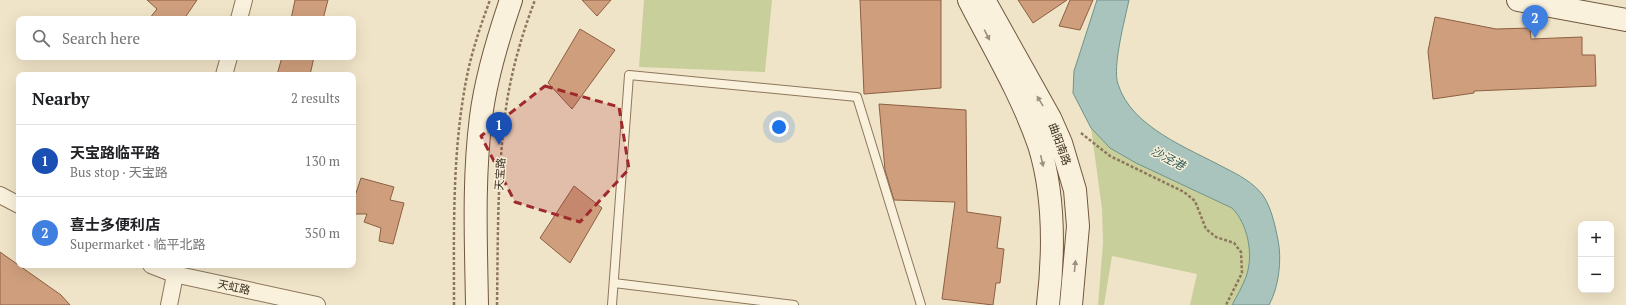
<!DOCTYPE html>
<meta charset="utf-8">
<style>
:root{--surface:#fff;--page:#f2f2f2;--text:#202124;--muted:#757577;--line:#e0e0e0;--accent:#9e2a2b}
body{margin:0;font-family:"PT Serif","Noto Sans SC",serif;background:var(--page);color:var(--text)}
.controls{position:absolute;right:12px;bottom:12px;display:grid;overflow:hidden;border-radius:8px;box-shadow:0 4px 16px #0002}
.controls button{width:36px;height:36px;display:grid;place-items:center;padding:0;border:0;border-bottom:1px solid var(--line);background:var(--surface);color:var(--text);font:20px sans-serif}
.you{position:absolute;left:779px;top:127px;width:14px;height:14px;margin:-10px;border:3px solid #fff;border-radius:50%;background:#1a73e8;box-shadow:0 0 0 6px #1a73e833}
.badge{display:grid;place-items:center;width:26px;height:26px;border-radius:50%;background:var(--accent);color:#fff;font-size:13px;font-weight:700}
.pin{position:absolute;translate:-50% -33px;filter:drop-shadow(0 1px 2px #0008)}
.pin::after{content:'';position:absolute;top:21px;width:14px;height:12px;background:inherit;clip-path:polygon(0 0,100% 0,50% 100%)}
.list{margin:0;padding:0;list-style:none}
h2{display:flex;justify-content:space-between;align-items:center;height:52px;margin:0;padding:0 16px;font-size:17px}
h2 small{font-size:13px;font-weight:400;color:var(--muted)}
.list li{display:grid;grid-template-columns:26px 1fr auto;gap:12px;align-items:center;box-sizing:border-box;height:72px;padding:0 16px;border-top:1px solid var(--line)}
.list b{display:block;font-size:15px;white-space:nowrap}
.list p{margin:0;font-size:13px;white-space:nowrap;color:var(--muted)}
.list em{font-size:13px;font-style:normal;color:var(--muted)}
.icon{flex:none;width:22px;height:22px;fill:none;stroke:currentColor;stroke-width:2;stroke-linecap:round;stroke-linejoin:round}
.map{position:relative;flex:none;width:1626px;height:305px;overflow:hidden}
.search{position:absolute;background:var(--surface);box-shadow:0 4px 16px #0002;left:16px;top:16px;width:340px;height:44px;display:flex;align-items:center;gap:10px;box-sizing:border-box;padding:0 14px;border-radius:8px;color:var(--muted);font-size:15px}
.panel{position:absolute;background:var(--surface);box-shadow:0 4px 16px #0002;left:16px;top:72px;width:340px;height:196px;border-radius:8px}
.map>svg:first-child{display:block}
.green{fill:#c9cf9b}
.water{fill:#a9c4bc;stroke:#6f938a}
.building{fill:#cf9f7d;stroke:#8d5f41}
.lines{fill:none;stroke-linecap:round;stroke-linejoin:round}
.lane-casing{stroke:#8d765c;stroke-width:10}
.street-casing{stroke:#8d765c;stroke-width:18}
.secondary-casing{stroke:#6f573f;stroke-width:24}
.path{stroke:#8d765c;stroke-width:2.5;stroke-dasharray:3 2;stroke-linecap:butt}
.lane{stroke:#faf1dc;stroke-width:8}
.street{stroke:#faf1dc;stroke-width:16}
.secondary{stroke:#faf1dc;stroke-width:22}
.oneway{fill:#9c907e}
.marked{fill:#9e2a2b;fill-opacity:0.2;stroke:#9e2a2b;stroke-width:3;stroke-dasharray:8 5;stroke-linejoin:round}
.labels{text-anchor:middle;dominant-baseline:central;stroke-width:3;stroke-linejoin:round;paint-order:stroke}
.street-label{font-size:11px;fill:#3d2e20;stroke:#f7eed8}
.water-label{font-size:12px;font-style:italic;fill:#2f5d5a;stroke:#f7eed8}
</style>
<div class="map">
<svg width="1626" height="305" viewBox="0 0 1626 305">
<rect width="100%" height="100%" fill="#f0e4c8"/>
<path class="green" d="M 644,0 L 772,0 L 765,72 L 639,67 Z
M 1091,128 L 1110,148 L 1136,163 L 1232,208 C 1248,224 1254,255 1246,277 C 1242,287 1237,296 1232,305 L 1190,305 L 1197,274 L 1112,256 L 1104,305 L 1098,305 L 1103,243 L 1102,209 Z"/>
<path class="water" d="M 1097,0 L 1129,0 C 1125,19 1112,67 1118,84 C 1131,127 1188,148 1225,168 C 1239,175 1252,182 1262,194 C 1271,206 1275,225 1278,240 C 1282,259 1279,287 1269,305 L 1232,305 C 1237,296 1242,287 1246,277 C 1254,255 1248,224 1232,208 L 1136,163 L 1110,148 L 1091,128 L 1073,93 L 1074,71 Z"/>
<path class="building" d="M 147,0 L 197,0 L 184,19 L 149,19 L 157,9 Z
M 295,0 L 328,0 L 323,19 L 291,19 Z
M 582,0 L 611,0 L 597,16 Z
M 860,0 L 941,0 L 941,88 L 864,94 Z
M 1018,0 L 1067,0 L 1033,23 Z
M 1070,0 L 1093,0 L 1080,30 L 1059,26 Z
M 1435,17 L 1496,29 L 1530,28 L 1531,39 L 1582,37 L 1582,55 L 1595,55 L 1596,86 L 1474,91 L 1474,93 L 1433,99 L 1428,51 Z
M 580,29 L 615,50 L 572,109 L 548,83 Z
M 282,57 L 314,57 L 310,75 L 277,75 Z
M 879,104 L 966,110 L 967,212 L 1001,217 L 997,248 L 1004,249 L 1000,283 L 996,283 L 993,305 L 942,299 L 955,202 L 894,200 L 885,170 Z
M 361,178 L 394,187 L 390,200 L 404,203 L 393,244 L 379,241 L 381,228 L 364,222 L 367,214 L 353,214 L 353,202 Z
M 574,186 L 602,208 L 570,263 L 540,238 Z
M 0,252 L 61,295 L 70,305 L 0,305 Z"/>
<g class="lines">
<defs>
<path id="lane" d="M 614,283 L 794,305
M 612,305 L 629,75 L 857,97 L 921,305"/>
<path id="street" d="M 239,19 L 244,0
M 224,75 L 229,57
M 0,195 L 19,205
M 151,265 L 174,274 L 317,305
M 169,305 L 177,265"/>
<path id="secondary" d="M 969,0 C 993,47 1022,95 1039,145 C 1055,196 1054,253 1048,305
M 984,0 L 1050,118 L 1061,143 L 1075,190 L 1078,226 L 1071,305
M 1518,0 L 1626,20
M 477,305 C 476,243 473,179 481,117 C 486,77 498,38 511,0"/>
</defs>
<use href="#lane" class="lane-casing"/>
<use href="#street" class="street-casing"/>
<use href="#secondary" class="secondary-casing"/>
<path class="path" d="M 1081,133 L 1110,156 L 1184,192 L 1195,201 L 1206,229 L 1216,237 L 1234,243 L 1241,252 L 1242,273 L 1226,305
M 454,305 C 454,230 452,155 466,81 C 471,54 480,27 490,0
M 497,305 C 498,240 497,173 506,108 C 511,72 522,34 535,0"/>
<use href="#lane" class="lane"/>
<use href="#street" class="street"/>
<use href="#secondary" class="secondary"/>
</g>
<defs><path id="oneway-solid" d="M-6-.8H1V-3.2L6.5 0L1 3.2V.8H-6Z"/></defs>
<g class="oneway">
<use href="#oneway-solid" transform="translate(987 35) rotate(63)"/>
<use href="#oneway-solid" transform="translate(1040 101) rotate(-121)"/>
<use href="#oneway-solid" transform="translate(1042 161) rotate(77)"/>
<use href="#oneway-solid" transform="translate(1075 266) rotate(-84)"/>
</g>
<path class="marked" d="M 545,86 L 619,107 L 629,169 L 580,222 L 515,202 L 481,136 Z"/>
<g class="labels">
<g class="street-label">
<text transform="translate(1060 144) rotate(70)">曲阳南路</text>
<text transform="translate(500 174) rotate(-86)">天宝路</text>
<text transform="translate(234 287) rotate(12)">天虹路</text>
</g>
<g class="water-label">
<text transform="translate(1168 158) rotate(28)">沙泾港</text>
</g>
</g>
</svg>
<div class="controls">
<button>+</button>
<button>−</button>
</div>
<div class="you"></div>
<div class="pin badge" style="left:499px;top:145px;background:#1a4fb4">1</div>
<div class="pin badge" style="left:1535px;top:38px;background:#3f7fe0">2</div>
<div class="search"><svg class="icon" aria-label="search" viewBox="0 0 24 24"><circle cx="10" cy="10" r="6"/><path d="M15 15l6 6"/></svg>Search here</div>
<section class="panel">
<h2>Nearby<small>2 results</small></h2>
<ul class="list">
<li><span class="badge" style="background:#1a4fb4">1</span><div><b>天宝路临平路</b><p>Bus stop · 天宝路</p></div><em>130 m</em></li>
<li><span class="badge" style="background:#3f7fe0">2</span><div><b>喜士多便利店</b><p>Supermarket · 临平北路</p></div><em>350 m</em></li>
</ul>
</section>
</div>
